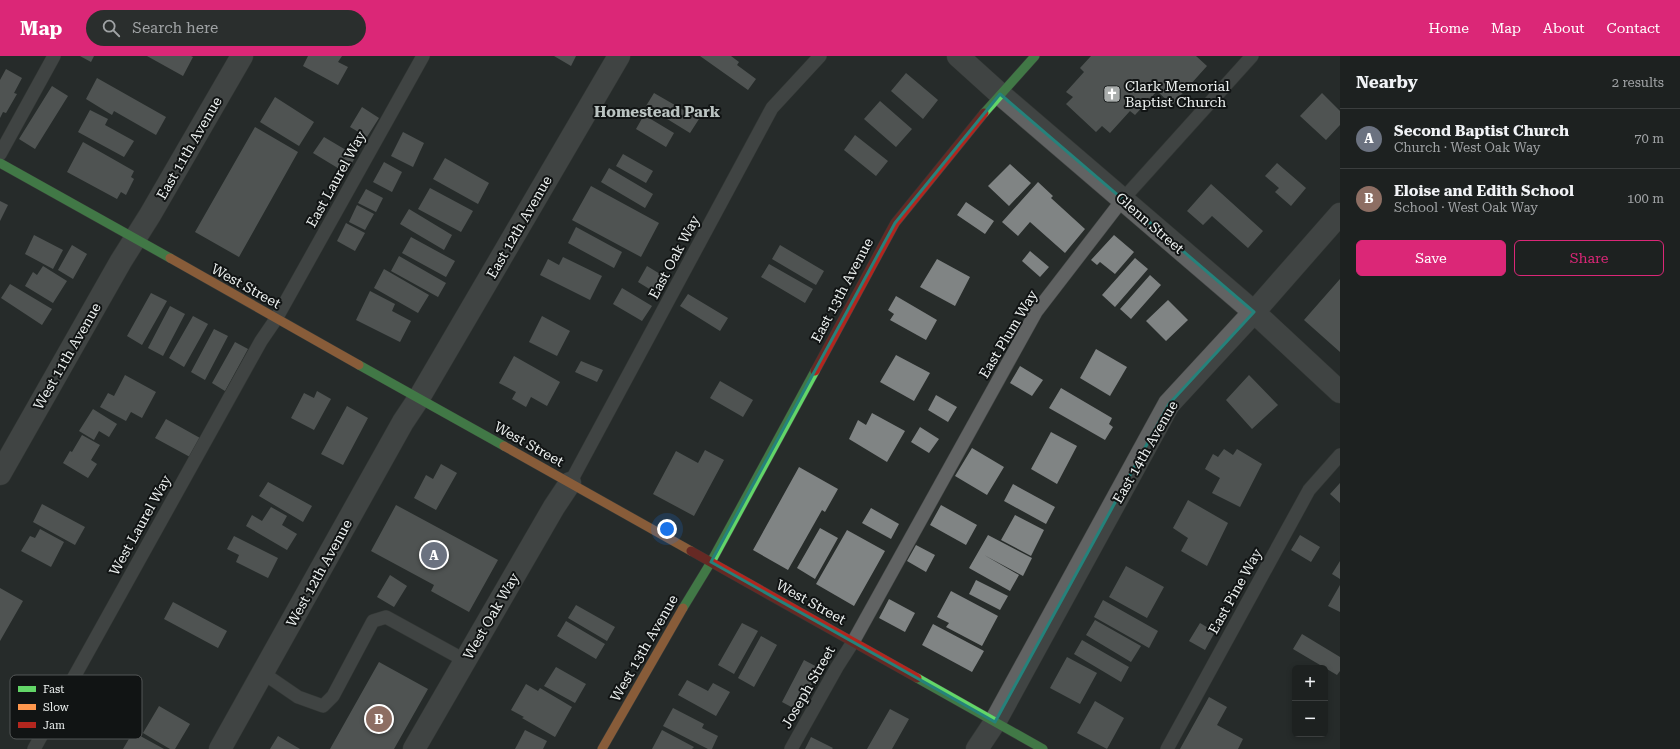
<!DOCTYPE html>
<meta charset="utf-8">
<style>
:root{--surface:#1d2120;--page:#2a2e2d;--text:#f1f3f6;--muted:#a0a3a5;--line:#3b3e3e;--accent:#db2777}
body{margin:0;font-family:"Roboto Serif",serif;background:var(--page);color:var(--text)}
.controls{position:absolute;right:12px;bottom:12px;display:grid;overflow:hidden;border-radius:6px;box-shadow:0 2px 6px #0003}
.controls button{width:36px;height:36px;display:grid;place-items:center;padding:0;border:0;border-bottom:1px solid var(--line);background:var(--surface);color:var(--text);font:20px sans-serif}
.you{position:absolute;left:667px;top:473px;width:14px;height:14px;margin:-10px;border:3px solid #fff;border-radius:50%;background:#1a73e8;box-shadow:0 0 0 6px #1a73e833}
.badge{display:grid;place-items:center;width:26px;height:26px;border-radius:50%;background:var(--accent);color:#fff;font-size:13px;font-weight:700}
.pin{position:absolute;translate:-50% -50%;border:2px solid #fff;box-shadow:0 1px 4px #0006}
.list{margin:0;padding:0;list-style:none}
h2{display:flex;justify-content:space-between;align-items:center;height:52px;margin:0;padding:0 16px;font-size:17px}
h2 small{font-size:13px;font-weight:400;color:var(--muted)}
.list li{display:grid;grid-template-columns:26px 1fr auto;gap:12px;align-items:center;box-sizing:border-box;height:60px;padding:0 16px;border-top:1px solid var(--line)}
.list b{display:block;font-size:15px;white-space:nowrap}
.list p{margin:0;font-size:13px;white-space:nowrap;color:var(--muted)}
.list em{font-size:13px;font-style:normal;color:var(--muted)}
.actions{display:flex;gap:8px;padding:12px 16px}
.actions a{flex:1;padding:9px 0;border:1px solid var(--accent);border-radius:6px;text-align:center;font-size:14px;color:var(--accent)}
.actions .main{background:var(--accent);color:#fff}
.icon{flex:none;width:22px;height:22px;fill:none;stroke:currentColor;stroke-width:2;stroke-linecap:round;stroke-linejoin:round}
.map{position:relative;flex:none;width:1340px;height:693px;overflow:hidden}
header{display:flex;align-items:center;gap:24px;box-sizing:border-box;height:56px;padding:0 20px;background:var(--accent);color:#fff}
header strong{font-size:19px}
nav{display:flex;gap:22px;margin-inline-start:auto;font-size:14px}
.search{width:280px;height:36px;background:var(--page);display:flex;align-items:center;gap:10px;box-sizing:border-box;padding:0 14px;border-radius:22px;color:var(--muted);font-size:15px}
main{display:flex}
aside{flex:1;background:var(--surface)}
.map>svg:first-child{display:block}
.building{fill:#808484}
.lines{fill:none;stroke-linecap:round;stroke-linejoin:round}
.lane-casing{stroke:#454847;stroke-width:14}
.street-casing{stroke:#454847;stroke-width:23}
.fast-casing{stroke:#454847;stroke-width:10}
.slow-casing{stroke:#454847;stroke-width:10}
.jam-casing{stroke:#454847;stroke-width:10}
.lane{stroke:#616363;stroke-width:13}
.street{stroke:#616363;stroke-width:22}
.fast{stroke:#63d668;stroke-width:9}
.slow{stroke:#ff974d;stroke-width:9}
.jam{stroke:#b3261e;stroke-width:9}
.marked{fill:none;stroke:#25827b;stroke-width:3;stroke-linejoin:round}
.labels{text-anchor:middle;dominant-baseline:central;stroke-width:4;stroke-linejoin:round;paint-order:stroke}
.poi-label{font-size:14px;fill:#edf1f0;stroke:#111414;text-anchor:start}
.street-label{font-size:14px;fill:#edf1f0;stroke:#111414}
.neighbourhood-label{font-size:15px;font-weight:bold;fill:#bac3c1;stroke:#111414}
.key{fill:#111414;stroke:#535656;stroke-width:1}
.key-label{font-size:11px;fill:#edf1f0}
</style>
<header>
<strong>Map</strong>
<div class="search"><svg class="icon" aria-label="search" viewBox="0 0 24 24"><circle cx="10" cy="10" r="6"/><path d="M15 15l6 6"/></svg>Search here</div>
<nav><a>Home</a><a>Map</a><a>About</a><a>Contact</a></nav>
</header>
<main>
<div class="map">
<svg width="1340" height="693" viewBox="0 0 1340 693">
<rect width="100%" height="100%" fill="#272c2a"/>
<path class="building" d="M 80,0 L 94,0 L 91,6 Z
M 147,0 L 191,0 L 193,1 L 183,20 Z
M 308,0 L 342,0 L 338,6 L 348,11 L 338,29 L 303,10 Z
M 554,0 L 576,0 L 571,10 Z
M 700,0 L 731,0 L 739,6 L 737,9 L 756,23 L 748,34 Z
M 1091,0 L 1196,0 L 1207,10 L 1172,49 L 1157,35 L 1135,59 L 1130,55 L 1110,77 L 1102,70 L 1096,76 L 1066,48 L 1073,41 L 1066,36 L 1084,16 L 1080,12 Z
M 6,13 L 22,22 L 14,37 L 17,38 L 6,57 L 3,56 L 0,62 L 0,24 Z
M 906,17 L 938,44 L 923,63 L 891,35 Z
M 97,22 L 166,61 L 156,79 L 114,55 L 112,59 L 86,43 Z
M 52,30 L 68,40 L 35,93 L 19,83 Z
M 654,37 L 699,63 L 690,77 L 646,50 Z
M 1322,37 L 1340,55 L 1340,69 L 1326,84 L 1300,60 Z
M 275,41 L 314,66 L 299,90 L 260,66 Z
M 880,45 L 912,73 L 896,91 L 864,63 Z
M 362,51 L 379,62 L 367,81 L 350,71 Z
M 90,54 L 108,63 L 105,69 L 134,85 L 124,101 L 78,76 Z
M 644,59 L 674,77 L 666,91 L 636,73 Z
M 255,71 L 298,96 L 239,201 L 195,176 Z
M 403,76 L 424,87 L 413,111 L 391,100 Z
M 855,79 L 888,105 L 876,120 L 844,94 Z
M 324,81 L 356,100 L 346,117 L 313,97 Z
M 83,86 L 134,115 L 131,121 L 134,123 L 126,139 L 121,136 L 117,143 L 67,116 Z
M 623,98 L 653,115 L 646,127 L 616,110 Z
M 445,102 L 489,127 L 478,148 L 433,123 Z
M 384,106 L 402,116 L 392,136 L 373,126 Z
M 1277,107 L 1306,132 L 1291,150 L 1275,136 L 1279,132 L 1265,120 Z
M 1010,108 L 1031,127 L 1009,150 L 988,130 Z
M 609,112 L 653,138 L 645,152 L 601,126 Z
M 1038,126 L 1053,140 L 1051,142 L 1085,173 L 1065,197 L 1030,166 L 1018,180 L 1002,166 Z
M 1211,128 L 1263,175 L 1248,192 L 1212,160 L 1203,169 L 1187,155 Z
M 591,130 L 659,167 L 641,201 L 572,164 Z
M 430,132 L 473,155 L 461,176 L 418,153 Z
M 366,133 L 383,142 L 376,156 L 358,147 Z
M 0,145 L 8,149 L 0,165 Z
M 966,146 L 994,165 L 985,178 L 957,159 Z
M 357,149 L 374,158 L 365,174 L 349,166 Z
M 409,153 L 452,179 L 444,194 L 400,168 Z
M 346,167 L 365,177 L 355,195 L 337,185 Z
M 576,171 L 622,196 L 614,212 L 568,187 Z
M 34,179 L 63,194 L 53,213 L 25,198 Z
M 1114,179 L 1134,196 L 1115,218 L 1100,206 L 1097,209 L 1091,204 Z
M 411,181 L 455,205 L 446,221 L 402,197 Z
M 72,189 L 87,198 L 73,223 L 58,214 Z
M 780,189 L 824,215 L 816,229 L 772,203 Z
M 1030,195 L 1049,211 L 1040,221 L 1022,205 Z
M 399,200 L 446,227 L 438,241 L 391,215 Z
M 563,201 L 602,220 L 590,244 L 540,219 L 548,203 L 559,209 Z
M 1135,202 L 1148,213 L 1115,251 L 1102,239 Z
M 937,203 L 970,221 L 955,250 L 920,231 Z
M 769,208 L 813,233 L 805,247 L 761,221 Z
M 43,210 L 67,225 L 53,247 L 25,230 L 33,216 L 37,219 Z
M 647,210 L 665,221 L 656,237 L 638,226 Z
M 384,213 L 429,239 L 418,257 L 374,232 Z
M 1150,219 L 1161,229 L 1131,263 L 1120,253 Z
M 1340,223 L 1340,296 L 1304,264 Z
M 10,228 L 52,253 L 42,269 L 1,242 Z
M 622,232 L 652,250 L 642,265 L 613,248 Z
M 370,235 L 395,248 L 392,255 L 411,265 L 400,286 L 356,264 Z
M 151,237 L 167,245 L 142,289 L 127,280 Z
M 688,238 L 728,262 L 720,275 L 680,250 Z
M 896,240 L 937,264 L 926,284 L 890,264 L 894,258 L 888,254 Z
M 1168,244 L 1188,264 L 1166,285 L 1146,265 Z
M 170,250 L 185,258 L 163,300 L 148,292 Z
M 193,260 L 208,268 L 184,311 L 169,302 Z
M 542,260 L 570,275 L 557,300 L 529,286 Z
M 214,273 L 228,280 L 205,324 L 191,316 Z
M 235,286 L 248,293 L 225,335 L 212,327 Z
M 1096,293 L 1127,311 L 1110,340 L 1080,322 Z
M 896,299 L 930,317 L 914,345 L 880,326 Z
M 514,300 L 560,326 L 547,350 L 531,341 L 526,351 L 512,343 L 516,336 L 499,327 Z
M 581,305 L 603,314 L 597,326 L 575,316 Z
M 1020,310 L 1043,324 L 1032,340 L 1010,327 Z
M 125,319 L 156,336 L 142,362 L 131,356 L 126,365 L 100,351 L 108,337 L 114,340 Z
M 1249,319 L 1278,349 L 1252,373 L 1226,344 Z
M 720,325 L 753,344 L 743,361 L 710,342 Z
M 1061,332 L 1112,362 L 1109,368 L 1113,371 L 1105,384 L 1049,352 Z
M 317,335 L 331,343 L 314,374 L 291,362 L 304,337 L 314,342 Z
M 936,339 L 957,351 L 948,366 L 928,354 Z
M 347,350 L 368,362 L 343,409 L 321,398 Z
M 93,353 L 117,368 L 109,381 L 99,375 L 94,384 L 79,375 Z
M 872,357 L 905,375 L 887,406 L 849,383 L 858,364 L 866,369 Z
M 166,363 L 200,382 L 190,401 L 155,382 Z
M 920,371 L 939,383 L 929,397 L 911,386 Z
M 1051,376 L 1077,390 L 1057,428 L 1031,413 Z
M 82,379 L 100,389 L 91,404 L 97,408 L 88,422 L 63,407 L 70,395 L 72,396 Z
M 972,392 L 1004,411 L 987,439 L 955,420 Z
M 1224,393 L 1233,399 L 1237,393 L 1262,408 L 1240,451 L 1212,437 L 1220,422 L 1205,413 L 1213,398 L 1218,401 Z
M 705,394 L 724,404 L 694,460 L 653,438 L 676,395 L 698,407 Z
M 441,408 L 457,417 L 436,454 L 414,442 L 426,419 L 433,423 Z
M 799,411 L 838,433 L 825,456 L 822,454 L 788,514 L 753,494 Z
M 268,426 L 312,450 L 303,466 L 259,440 Z
M 1340,427 L 1340,447 L 1330,438 Z
M 1013,428 L 1055,451 L 1046,468 L 1004,445 Z
M 1188,444 L 1228,467 L 1207,510 L 1181,495 L 1188,482 L 1173,472 Z
M 42,448 L 85,471 L 75,489 L 33,466 Z
M 396,449 L 498,504 L 469,556 L 431,535 L 434,529 L 371,495 Z
M 941,449 L 977,469 L 966,489 L 930,469 Z
M 271,451 L 287,460 L 282,469 L 297,478 L 287,494 L 246,470 L 252,459 L 262,465 Z
M 871,452 L 899,468 L 891,483 L 862,467 Z
M 1015,459 L 1044,474 L 1031,500 L 1001,484 Z
M 820,472 L 838,482 L 815,523 L 797,512 Z
M 40,473 L 64,486 L 51,511 L 21,495 L 30,480 L 35,482 Z
M 847,474 L 885,495 L 854,550 L 816,528 Z
M 988,479 L 1032,502 L 1023,520 L 984,499 L 1019,519 L 1010,535 L 969,512 Z
M 1300,479 L 1320,491 L 1311,506 L 1291,494 Z
M 234,480 L 278,502 L 268,522 L 236,506 L 239,499 L 227,493 Z
M 916,489 L 935,499 L 926,516 L 907,505 Z
M 1340,505 L 1340,523 L 1332,518 Z
M 1126,510 L 1164,531 L 1147,562 L 1109,541 Z
M 390,519 L 407,530 L 394,551 L 377,541 Z
M 976,524 L 1008,540 L 1000,554 L 969,538 Z
M 1340,529 L 1340,556 L 1328,550 Z
M 0,532 L 23,545 L 0,585 Z
M 951,535 L 998,560 L 982,590 L 946,571 L 949,567 L 937,561 Z
M 889,543 L 915,557 L 905,576 L 879,562 Z
M 1103,544 L 1158,575 L 1149,592 L 1094,561 Z
M 173,546 L 227,575 L 218,592 L 164,563 Z
M 576,549 L 615,571 L 607,585 L 568,562 Z
M 1095,564 L 1141,590 L 1131,606 L 1086,579 Z
M 566,565 L 605,588 L 596,603 L 557,580 Z
M 742,567 L 758,575 L 734,618 L 718,609 Z
M 1200,567 L 1215,576 L 1205,594 L 1189,585 Z
M 933,568 L 984,595 L 972,616 L 922,589 Z
M 1302,578 L 1340,601 L 1340,615 L 1337,619 L 1293,593 Z
M 761,580 L 777,589 L 754,631 L 738,622 Z
M 1082,584 L 1129,611 L 1121,626 L 1074,598 Z
M 1067,601 L 1097,617 L 1080,648 L 1050,632 Z
M 804,604 L 821,613 L 797,654 L 782,646 Z
M 379,606 L 428,633 L 394,693 L 330,693 Z
M 556,611 L 586,628 L 575,647 L 544,630 Z
M 687,624 L 708,635 L 713,627 L 730,636 L 716,660 L 678,639 Z
M 526,628 L 538,635 L 540,632 L 572,651 L 555,681 L 522,662 L 524,661 L 511,654 Z
M 1209,641 L 1227,651 L 1217,669 L 1243,683 L 1238,693 L 1180,693 Z
M 1095,645 L 1124,662 L 1107,693 L 1077,677 Z
M 159,650 L 190,668 L 175,693 L 170,693 L 143,677 Z
M 673,652 L 704,668 L 702,672 L 718,680 L 712,693 L 708,693 L 663,670 Z
M 890,653 L 909,663 L 892,693 L 867,693 Z
M 525,674 L 547,685 L 543,693 L 515,693 Z
M 662,674 L 694,691 L 692,693 L 652,693 Z
M 133,676 L 164,693 L 123,693 Z
M 278,680 L 300,693 L 270,693 Z
M 811,681 L 833,692 L 832,693 L 805,693 Z"/>
<g class="lines">
<defs>
<path id="lane" d="M 0,98 L 54,0
M 570,427 L 772,52 L 820,0
M 263,617 L 298,641 L 323,650 L 333,640 L 373,565 L 386,561 L 466,605
M 34,693 L 261,285 L 276,263 L 423,0
M 791,693 L 837,611 L 853,586 L 1036,256 L 1123,143 L 1252,0
M 1167,693 L 1309,434 L 1340,399"/>
<path id="street" d="M 958,0 L 1000,38 L 1254,256 L 1340,336
M 0,418 L 121,205 L 150,159 L 242,0
M 220,693 L 403,366 L 419,342 L 619,0
M 414,693 L 554,451 L 570,427
M 977,693 L 995,666 L 1169,348 L 1254,256 L 1340,158"/>
<path id="fast" d="M 984,57 L 1035,0
M 0,107 L 170,202
M 359,309 L 504,390
M 683,552 L 711,506 L 815,315
M 917,622 L 1043,693"/>
<path id="slow" d="M 170,202 L 359,309
M 504,390 L 691,495
M 602,693 L 683,552"/>
<path id="jam" d="M 815,315 L 895,167 L 984,57
M 691,495 L 917,622"/>
</defs>
<use href="#lane" class="lane-casing"/>
<use href="#street" class="street-casing"/>
<use href="#fast" class="fast-casing"/>
<use href="#slow" class="slow-casing"/>
<use href="#jam" class="jam-casing"/>
<use href="#lane" class="lane"/>
<use href="#street" class="street"/>
<use href="#fast" class="fast"/>
<use href="#slow" class="slow"/>
<use href="#jam" class="jam"/>
</g>
<path d="M0 0H1340V693H0ZM 1000,38 L 1254,256 L 1169,348 L 995,666 L 711,506 L 895,167 Z" fill="#272c2a" fill-opacity=".55" fill-rule="evenodd"/>
<path class="marked" d="M 1000,38 L 1254,256 L 1169,348 L 995,666 L 711,506 L 895,167 Z"/>
<defs>
<symbol id="church-square" viewBox="-11 -11 22 22"><rect x="-9" y="-9" width="18" height="18" rx="4" fill="#a8acab" stroke="#111414"/><path d="M-1.2-6h2.4v3.5h3.3v2.4h-3.3V6h-2.4V-.1h-3.3v-2.4h3.3Z" fill="#fff"/></symbol>
</defs>
<g fill-rule="evenodd">
<use href="#church-square" x="1102" y="28" width="20" height="20"/>
</g>
<g class="labels">
<g class="poi-label">
<text x="1125" y="30">Clark Memorial<tspan x="1125" dy="16">Baptist Church</tspan></text>
</g>
<g class="street-label">
<text transform="translate(189 92) rotate(-60)">East 11th Avenue</text>
<text transform="translate(336 123) rotate(-61)">East Laurel Way</text>
<text transform="translate(1150 167) rotate(41)">Glenn Street</text>
<text transform="translate(519 171) rotate(-60)">East 12th Avenue</text>
<text transform="translate(674 201) rotate(-62)">East Oak Way</text>
<text transform="translate(246 230) rotate(29)">West Street</text>
<text transform="translate(842 234) rotate(-62)">East 13th Avenue</text>
<text transform="translate(1008 278) rotate(-59)">East Plum Way</text>
<text transform="translate(67 300) rotate(-60)">West 11th Avenue</text>
<text transform="translate(529 388) rotate(29)">West Street</text>
<text transform="translate(1145 396) rotate(-60)">East 14th Avenue</text>
<text transform="translate(140 469) rotate(-61)">West Laurel Way</text>
<text transform="translate(319 517) rotate(-61)">West 12th Avenue</text>
<text transform="translate(1235 535) rotate(-61)">East Pine Way</text>
<text transform="translate(811 546) rotate(29)">West Street</text>
<text transform="translate(491 560) rotate(-60)">West Oak Way</text>
<text transform="translate(644 592) rotate(-60)">West 13th Avenue</text>
<text transform="translate(808 631) rotate(-60)">Joseph Street</text>
</g>
<g class="neighbourhood-label">
<text x="657" y="56">Homestead Park</text>
</g>
</g>
<rect x="10" y="619" width="132" height="64" rx="6" class="key"/>
<rect x="18" y="630" width="18" height="6" fill="#63d668"/>
<rect x="18" y="648" width="18" height="6" fill="#ff974d"/>
<rect x="18" y="666" width="18" height="6" fill="#b3261e"/>
<g class="key-label">
<text x="43" y="637">Fast</text>
<text x="43" y="655">Slow</text>
<text x="43" y="673">Jam</text>
</g>
</svg>
<div class="controls">
<button>+</button>
<button>−</button>
</div>
<div class="you"></div>
<div class="pin badge" style="left:434px;top:499px;background:#6b7280">A</div>
<div class="pin badge" style="left:379px;top:663px;background:#8d6e63">B</div>
</div>
<aside>
<h2>Nearby<small>2 results</small></h2>
<ul class="list">
<li><span class="badge" style="background:#6b7280">A</span><div><b>Second Baptist Church</b><p>Church · West Oak Way</p></div><em>70 m</em></li>
<li><span class="badge" style="background:#8d6e63">B</span><div><b>Eloise and Edith School</b><p>School · West Oak Way</p></div><em>100 m</em></li>
</ul>
<div class="actions"><a class="main">Save</a><a>Share</a></div>
</aside>
</main>
